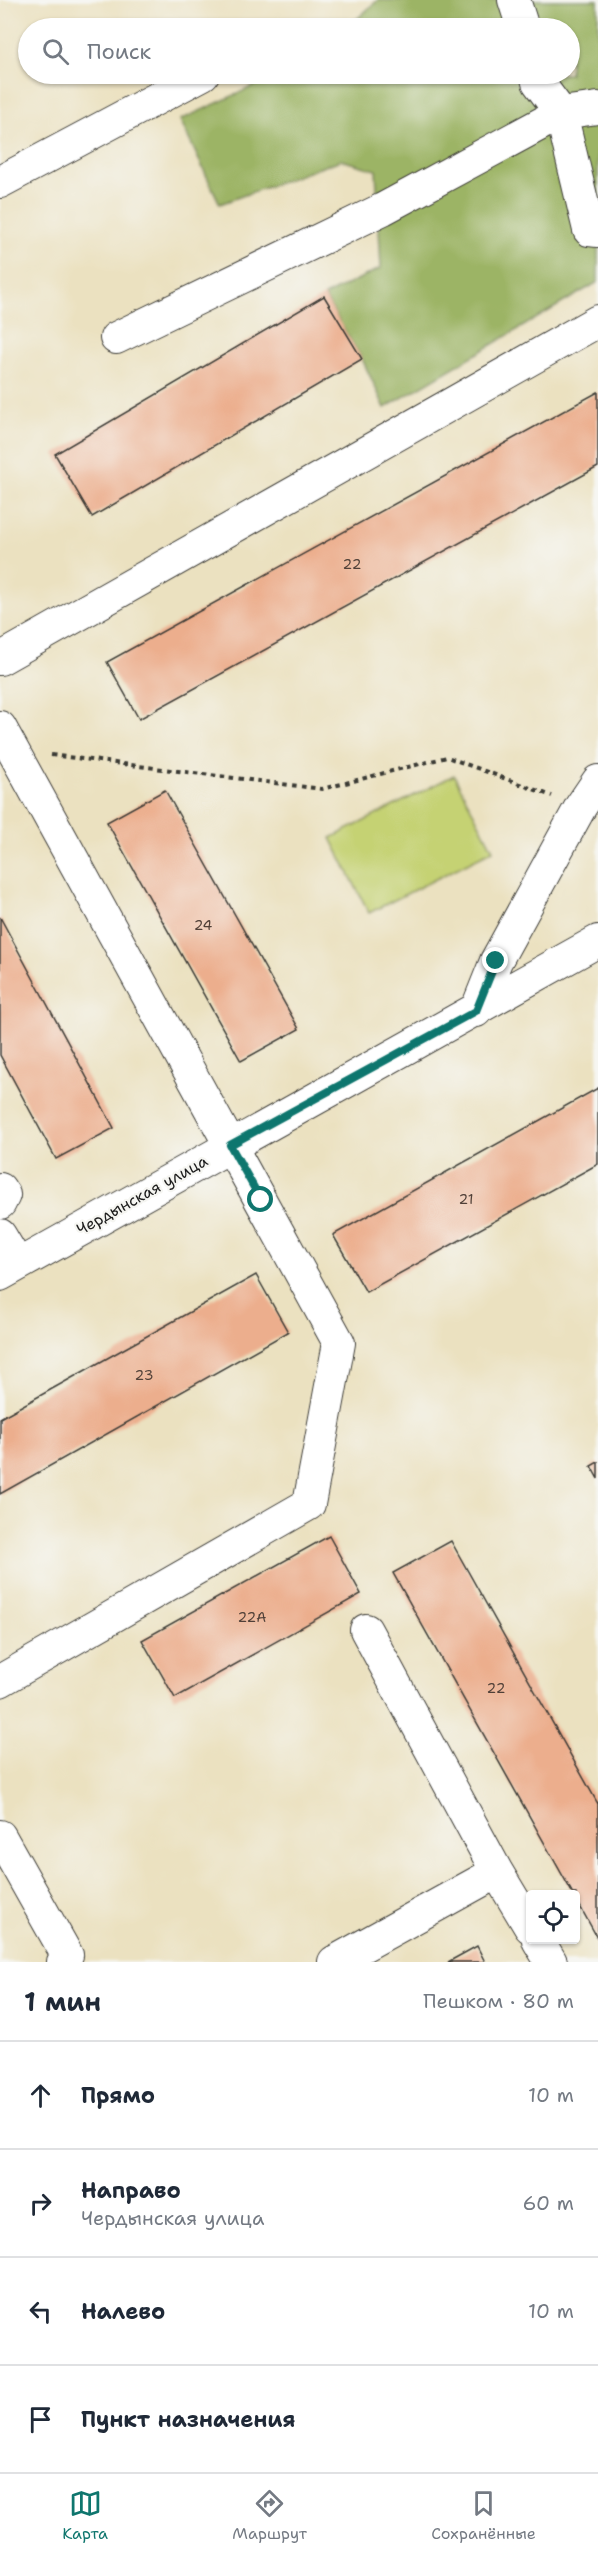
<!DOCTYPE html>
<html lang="ru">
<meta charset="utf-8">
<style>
:root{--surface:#fff;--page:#f2f2f3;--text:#1f2937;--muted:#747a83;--line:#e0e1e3;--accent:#0f766e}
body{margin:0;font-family:"Shantell Sans",sans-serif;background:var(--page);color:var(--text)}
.controls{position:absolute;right:18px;bottom:18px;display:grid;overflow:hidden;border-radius:6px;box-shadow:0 2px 4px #0004}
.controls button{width:54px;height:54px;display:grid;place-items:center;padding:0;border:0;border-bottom:2px solid var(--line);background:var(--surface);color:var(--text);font:30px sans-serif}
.stop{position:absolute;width:18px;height:18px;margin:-14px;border:4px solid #0f766e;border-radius:50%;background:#fff}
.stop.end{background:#0f766e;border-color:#fff;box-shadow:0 2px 6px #0008}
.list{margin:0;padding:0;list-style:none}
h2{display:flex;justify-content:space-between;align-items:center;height:78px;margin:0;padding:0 24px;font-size:26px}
h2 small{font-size:20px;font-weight:400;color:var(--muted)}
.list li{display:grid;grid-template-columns:39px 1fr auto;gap:18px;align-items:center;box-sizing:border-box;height:108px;padding:0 24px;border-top:2px solid var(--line)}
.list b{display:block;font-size:22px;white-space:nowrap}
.list p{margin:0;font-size:20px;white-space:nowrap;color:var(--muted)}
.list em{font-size:20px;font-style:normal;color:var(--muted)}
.icon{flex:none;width:33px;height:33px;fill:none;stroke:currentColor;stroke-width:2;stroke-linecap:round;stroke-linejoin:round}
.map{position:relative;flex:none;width:598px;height:1962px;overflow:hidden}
.search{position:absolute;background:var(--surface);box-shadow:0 2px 4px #0004;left:18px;right:18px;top:18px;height:66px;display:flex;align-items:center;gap:15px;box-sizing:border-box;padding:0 21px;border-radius:33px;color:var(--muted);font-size:22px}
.sheet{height:510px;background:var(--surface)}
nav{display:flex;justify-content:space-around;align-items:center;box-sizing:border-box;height:84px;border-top:2px solid var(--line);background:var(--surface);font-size:16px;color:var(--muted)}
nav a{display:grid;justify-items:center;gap:3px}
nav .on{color:var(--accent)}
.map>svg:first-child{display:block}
.green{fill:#c5d273;stroke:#707748;stroke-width:1.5}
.forest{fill:#9cb465;stroke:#5c6840;stroke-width:1.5}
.building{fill:#ecae8d}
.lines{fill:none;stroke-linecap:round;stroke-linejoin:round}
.minor-casing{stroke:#3b3a35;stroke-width:34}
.path{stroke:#3b3a35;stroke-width:4;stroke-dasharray:4.5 4.5;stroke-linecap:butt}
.minor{stroke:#fff;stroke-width:32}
.route{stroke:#0f766e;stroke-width:8}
.labels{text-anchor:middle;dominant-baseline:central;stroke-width:4.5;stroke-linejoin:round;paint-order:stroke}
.number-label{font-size:14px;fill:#504038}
.street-label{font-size:16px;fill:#1c1c1c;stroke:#f6f6f2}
</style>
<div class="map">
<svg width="598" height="1962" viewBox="0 0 598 1962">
<rect width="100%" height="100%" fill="#f6f6f2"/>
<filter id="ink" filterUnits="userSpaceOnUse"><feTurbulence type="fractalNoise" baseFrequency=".0167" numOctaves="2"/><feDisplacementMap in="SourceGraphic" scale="12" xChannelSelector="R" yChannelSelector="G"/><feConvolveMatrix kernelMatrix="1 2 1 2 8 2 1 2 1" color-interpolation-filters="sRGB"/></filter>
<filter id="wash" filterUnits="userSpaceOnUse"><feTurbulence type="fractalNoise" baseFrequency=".008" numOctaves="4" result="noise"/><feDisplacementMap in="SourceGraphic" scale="24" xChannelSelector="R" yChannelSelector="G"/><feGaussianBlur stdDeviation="1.35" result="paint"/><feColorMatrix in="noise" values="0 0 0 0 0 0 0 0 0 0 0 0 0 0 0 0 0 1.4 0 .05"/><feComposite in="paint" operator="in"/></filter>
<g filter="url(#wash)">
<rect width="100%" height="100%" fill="#ebe1c0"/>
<path class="green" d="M 454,775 L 493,850 L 369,913 L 331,838 Z"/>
<path class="forest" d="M 378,0 L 598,0 L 598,282 L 385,408 L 362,359 L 324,296 L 381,268 L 376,170 L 341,160 L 220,204 L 180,120 L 280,74 L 570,74 L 570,28 L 347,28 Z"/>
<g id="blocks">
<path class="building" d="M 324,296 L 362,359 L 92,517 L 55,454 Z
M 598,392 L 598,467 L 139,719 L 107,662 Z
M 165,790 L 299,1029 L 241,1061 L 107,822 Z
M 0,917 L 114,1128 L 56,1159 L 0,1055 Z
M 598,1088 L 598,1164 L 366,1292 L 333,1235 Z
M 256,1275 L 288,1332 L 0,1494 L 0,1418 Z
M 598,1462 L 598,1479 L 591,1466 Z
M 329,1536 L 361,1594 L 175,1698 L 142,1640 Z
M 451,1541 L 598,1804 L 598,1939 L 576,1899 L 576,1894 L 573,1894 L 393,1573 Z
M 477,1946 L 485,1962 L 448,1962 Z"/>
</g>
</g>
<g filter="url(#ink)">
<use href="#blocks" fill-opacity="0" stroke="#3b3a35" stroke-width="1.5"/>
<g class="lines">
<defs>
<path id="minor" d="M 514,0 L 523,28
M 536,74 L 538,82 L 561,113 L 598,108
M 0,182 L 203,74
M 116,338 L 383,209 L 561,113 L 589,230 L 598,231
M 0,659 L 598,321
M 0,727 L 339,1343 L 309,1504 L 0,1681
M 476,1011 L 496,961 L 581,806 L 598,781
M 0,1189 L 4,1195 L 0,1203
M 0,1235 L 18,1265
M 0,1275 L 598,941
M 366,1630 L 497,1872 L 530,1927
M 0,1836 L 67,1955 L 63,1962
M 538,1940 L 551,1962
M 334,1962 L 497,1872"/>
</defs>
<use href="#minor" class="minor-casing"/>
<path class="path" d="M 51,755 L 322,789 L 447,757 L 552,796"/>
<use href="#minor" class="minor"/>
</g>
</g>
<g class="lines" filter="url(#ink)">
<path class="route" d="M 261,1200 L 230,1145 L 476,1011 L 496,961"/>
</g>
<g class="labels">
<g class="number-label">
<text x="352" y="564">22</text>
<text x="203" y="925">24</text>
<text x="466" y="1199">21</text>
<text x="144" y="1375">23</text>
<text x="252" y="1617">22А</text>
<text x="496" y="1688">22</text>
</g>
<g class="street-label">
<text transform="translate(142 1195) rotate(-29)">Чердынская улица</text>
</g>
</g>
</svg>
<div class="controls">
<button><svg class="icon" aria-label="locate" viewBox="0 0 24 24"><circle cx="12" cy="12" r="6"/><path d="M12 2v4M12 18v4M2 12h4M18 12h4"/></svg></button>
</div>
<div class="stop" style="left:261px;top:1200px"></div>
<div class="stop end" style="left:496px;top:961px"></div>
<div class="search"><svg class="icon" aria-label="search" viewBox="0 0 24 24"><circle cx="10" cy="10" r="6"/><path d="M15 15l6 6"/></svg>Поиск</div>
</div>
<section class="sheet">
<h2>1 мин<small>Пешком · 80 m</small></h2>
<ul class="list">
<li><svg class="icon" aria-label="ahead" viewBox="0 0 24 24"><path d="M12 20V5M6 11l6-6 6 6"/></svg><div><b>Прямо</b></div><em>10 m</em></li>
<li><svg class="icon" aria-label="right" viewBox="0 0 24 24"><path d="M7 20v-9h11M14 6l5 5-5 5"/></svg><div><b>Направо</b><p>Чердынская улица</p></div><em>60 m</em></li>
<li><svg class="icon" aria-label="left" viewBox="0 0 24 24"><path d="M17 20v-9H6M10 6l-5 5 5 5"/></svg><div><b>Налево</b></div><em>10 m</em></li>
<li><svg class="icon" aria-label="arrive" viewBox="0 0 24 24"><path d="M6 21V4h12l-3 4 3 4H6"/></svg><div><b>Пункт назначения</b></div></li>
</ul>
</section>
<nav>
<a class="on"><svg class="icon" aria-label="map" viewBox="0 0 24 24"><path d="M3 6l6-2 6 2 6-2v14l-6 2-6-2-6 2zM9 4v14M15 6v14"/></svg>Карта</a>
<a><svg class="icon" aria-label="directions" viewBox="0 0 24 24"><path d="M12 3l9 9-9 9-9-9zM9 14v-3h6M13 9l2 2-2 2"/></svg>Маршрут</a>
<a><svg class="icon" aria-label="saved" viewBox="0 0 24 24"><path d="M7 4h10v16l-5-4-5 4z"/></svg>Сохранённые</a>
</nav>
